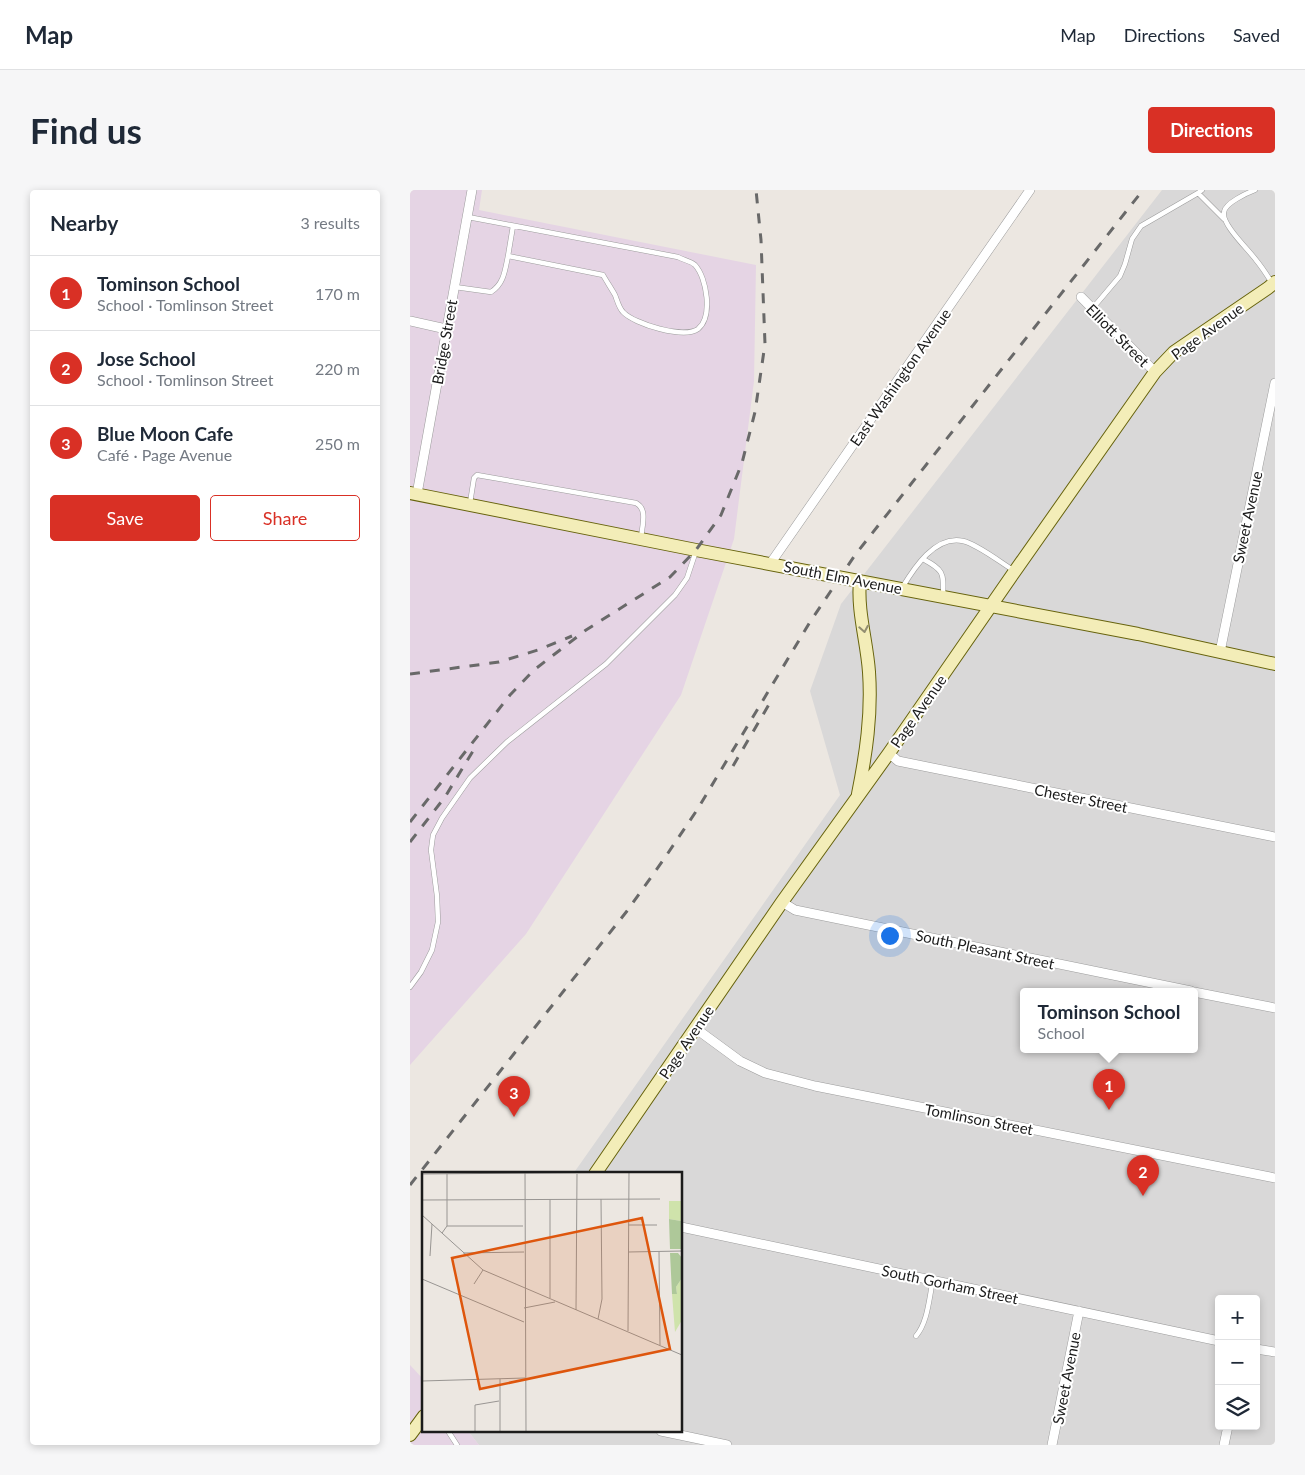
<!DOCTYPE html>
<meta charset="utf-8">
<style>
:root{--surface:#fff;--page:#f6f6f7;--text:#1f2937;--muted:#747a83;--line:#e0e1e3;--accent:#d93025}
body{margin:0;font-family:Lato,sans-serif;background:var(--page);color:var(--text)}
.controls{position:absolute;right:15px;bottom:15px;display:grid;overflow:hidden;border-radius:5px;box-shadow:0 2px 8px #0003}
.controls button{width:45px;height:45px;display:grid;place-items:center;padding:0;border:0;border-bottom:1px solid var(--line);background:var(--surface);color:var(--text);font:25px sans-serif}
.you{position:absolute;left:479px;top:745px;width:18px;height:18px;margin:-12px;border:4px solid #fff;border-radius:50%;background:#1a73e8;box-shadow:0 0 0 8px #1a73e833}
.badge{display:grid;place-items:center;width:32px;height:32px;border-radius:50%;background:var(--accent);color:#fff;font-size:16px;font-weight:700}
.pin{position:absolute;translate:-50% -41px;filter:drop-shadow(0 1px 2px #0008)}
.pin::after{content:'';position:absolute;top:26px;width:18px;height:15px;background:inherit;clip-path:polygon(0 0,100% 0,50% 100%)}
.popup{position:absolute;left:610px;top:798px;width:178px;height:65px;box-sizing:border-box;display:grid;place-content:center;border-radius:5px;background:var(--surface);filter:drop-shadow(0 1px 4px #0005);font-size:16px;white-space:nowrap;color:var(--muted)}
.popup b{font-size:19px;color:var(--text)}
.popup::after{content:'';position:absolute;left:50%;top:100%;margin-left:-10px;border:10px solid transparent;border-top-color:var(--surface)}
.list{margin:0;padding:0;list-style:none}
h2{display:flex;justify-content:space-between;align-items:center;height:65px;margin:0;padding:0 20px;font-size:21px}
h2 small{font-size:16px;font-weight:400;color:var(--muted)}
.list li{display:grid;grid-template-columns:32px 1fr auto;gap:15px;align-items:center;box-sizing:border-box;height:75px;padding:0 20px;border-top:1px solid var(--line)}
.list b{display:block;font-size:19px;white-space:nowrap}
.list p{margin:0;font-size:16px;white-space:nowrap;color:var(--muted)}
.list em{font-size:16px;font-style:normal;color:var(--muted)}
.actions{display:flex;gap:10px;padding:15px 20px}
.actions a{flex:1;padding:11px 0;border:1px solid var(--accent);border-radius:5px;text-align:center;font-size:18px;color:var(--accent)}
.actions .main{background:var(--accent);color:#fff}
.icon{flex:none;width:28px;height:28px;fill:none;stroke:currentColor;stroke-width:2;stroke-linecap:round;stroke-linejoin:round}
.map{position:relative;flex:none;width:865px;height:1255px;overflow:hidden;border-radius:5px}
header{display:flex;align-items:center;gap:30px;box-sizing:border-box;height:70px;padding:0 25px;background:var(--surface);border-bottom:1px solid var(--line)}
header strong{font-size:24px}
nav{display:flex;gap:28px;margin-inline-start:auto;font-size:18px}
.intro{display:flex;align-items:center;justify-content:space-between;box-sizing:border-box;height:120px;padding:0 30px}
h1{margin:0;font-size:35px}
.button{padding:12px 22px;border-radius:5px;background:var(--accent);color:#fff;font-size:18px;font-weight:700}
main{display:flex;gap:30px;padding:0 30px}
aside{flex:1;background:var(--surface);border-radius:5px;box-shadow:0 2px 8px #0003}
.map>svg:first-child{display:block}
.residential{fill:#d9d8d8;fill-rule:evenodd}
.industrial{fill:#e5d4e4}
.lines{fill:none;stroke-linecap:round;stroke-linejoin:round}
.lane-casing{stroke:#9c9c9c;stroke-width:5.5}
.street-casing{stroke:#9c9c9c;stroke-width:10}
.secondary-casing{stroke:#67630d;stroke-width:14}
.lane{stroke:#fff;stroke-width:4.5}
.street{stroke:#fff;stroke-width:9}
.secondary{stroke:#f3edb8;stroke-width:12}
.rail{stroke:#696969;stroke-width:3;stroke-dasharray:10 10;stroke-linecap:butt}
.oneway{stroke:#928e71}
.labels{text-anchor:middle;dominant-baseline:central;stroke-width:4;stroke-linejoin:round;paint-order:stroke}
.street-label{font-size:15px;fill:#1b1b1b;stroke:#fff}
.inset-road{fill:none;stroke:#989592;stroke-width:1}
.view{fill:#de560d;fill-opacity:0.15;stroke:#de560d;stroke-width:2.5}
.inset-edge{fill:none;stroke:#1b1b1b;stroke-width:2.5}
</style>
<header>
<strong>Map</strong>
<nav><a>Map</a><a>Directions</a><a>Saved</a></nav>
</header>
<div class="intro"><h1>Find us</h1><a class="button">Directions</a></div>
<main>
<aside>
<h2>Nearby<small>3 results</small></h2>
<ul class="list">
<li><span class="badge">1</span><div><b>Tominson School</b><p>School · Tomlinson Street</p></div><em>170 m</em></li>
<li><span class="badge">2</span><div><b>Jose School</b><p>School · Tomlinson Street</p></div><em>220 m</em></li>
<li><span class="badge">3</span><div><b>Blue Moon Cafe</b><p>Café · Page Avenue</p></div><em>250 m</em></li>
</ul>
<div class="actions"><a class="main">Save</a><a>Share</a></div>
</aside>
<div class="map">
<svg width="865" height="1255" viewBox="0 0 865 1255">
<rect width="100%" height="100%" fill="#ece7e1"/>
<path class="residential" d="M 752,0 L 865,0 L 865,1255 L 69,1255 L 58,1241 L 271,1241 L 271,984 L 163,984 L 430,605 L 400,501 L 431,414 ZM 614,801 L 784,801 L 784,859 L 614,859 ZM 809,1109 L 846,1109 L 846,1236 L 809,1236 Z"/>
<path class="industrial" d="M 0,0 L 72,0 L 69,20 L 346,75 L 344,191 L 324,349 L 271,505 L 116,744 L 0,875 Z
M 0,1175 L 14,1190 L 14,1241 L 58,1241 L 69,1255 L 0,1255 Z"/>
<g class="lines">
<defs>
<path id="lane" d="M 792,0 L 788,3 L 814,29
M 845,0 C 837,3 815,13 814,22 C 811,34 839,60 846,70 C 852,77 857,85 862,93
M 98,66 L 103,36
M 45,97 L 81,102 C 94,94 95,80 98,66 L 193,85 C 197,92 201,98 205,105 C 207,110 209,118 213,122 C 224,134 274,149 288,139 C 303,127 297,88 285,75 C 281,71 273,70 268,67 L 58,27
M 682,119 L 710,86 L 715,74 L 722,49 L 731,36 L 788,3
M 60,313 L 64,288 L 67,285 L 226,313 C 238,319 232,336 231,348
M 513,369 C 533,380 534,382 533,405
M 492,398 C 504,378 525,345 553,351 C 567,354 590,372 603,380
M 0,797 L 11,782 L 22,760 L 28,732 L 27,706 L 21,660 L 23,645 L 32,628 L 60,588 L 97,552 L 196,474 L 265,405 L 277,388 L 286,361
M 506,1146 C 518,1132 519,1108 523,1090
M 38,1241 L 47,1255"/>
<path id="street" d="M 671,107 L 745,182
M 0,131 L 36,139
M 7,304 L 62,0
M 360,374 L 620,0
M 810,462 L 865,193
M 479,563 L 488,571 L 865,647
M 372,712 L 385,720 L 781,801
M 784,802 L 865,818
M 285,838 L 330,871 L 355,883 L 405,896 L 865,988
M 271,1037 L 809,1151
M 846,1159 L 865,1162
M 251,1241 L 317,1255
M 642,1255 L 669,1121
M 814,1255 L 818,1236"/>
<path id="secondary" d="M 0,303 L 286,360 L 728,444 L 865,474
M 448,604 C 456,564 462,524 459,482 C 457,452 447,421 450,391
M 185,984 L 372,712 L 479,563 L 605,381 L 745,182 L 764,162 L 858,98 L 865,92
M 0,1245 L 14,1226"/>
</defs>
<use href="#lane" class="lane-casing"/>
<use href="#street" class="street-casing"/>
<use href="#secondary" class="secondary-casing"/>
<use href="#lane" class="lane"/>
<use href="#street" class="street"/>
<use href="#secondary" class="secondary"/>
<path class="rail" d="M 0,484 L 89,472 L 128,460 L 162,446
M 323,576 L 361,511
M 0,632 L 100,505 L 124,480 L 176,440 L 260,387 L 286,360 L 311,325 L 332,273 L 345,222 L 355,154 L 351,50 L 346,0
M 0,652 L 35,607 L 63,561
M 0,995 L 217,721 L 254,669 L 287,620 L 400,432 L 445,365 L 733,0"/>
</g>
<defs><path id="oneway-chevron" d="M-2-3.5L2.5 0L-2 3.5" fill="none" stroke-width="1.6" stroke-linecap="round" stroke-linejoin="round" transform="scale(1.25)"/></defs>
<use class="oneway" href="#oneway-chevron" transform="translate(454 439) rotate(80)"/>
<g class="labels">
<g class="street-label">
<text transform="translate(797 141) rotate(-36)">Page Avenue</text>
<text transform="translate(708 145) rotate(45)">Elliott Street</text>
<text transform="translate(34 152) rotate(-80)">Bridge Street</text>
<text transform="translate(490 187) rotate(-55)">East Washington Avenue</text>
<text transform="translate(837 327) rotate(-78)">Sweet Avenue</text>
<text transform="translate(433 387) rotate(11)">South Elm Avenue</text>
<text transform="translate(508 521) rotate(-55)">Page Avenue</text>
<text transform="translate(671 608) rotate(11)">Chester Street</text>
<text transform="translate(575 759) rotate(12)">South Pleasant Street</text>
<text transform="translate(276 852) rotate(-56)">Page Avenue</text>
<text transform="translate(569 929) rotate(11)">Tomlinson Street</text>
<text transform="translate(540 1094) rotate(12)">South Gorham Street</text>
<text transform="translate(656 1188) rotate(-79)">Sweet Avenue</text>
</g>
</g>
<g transform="translate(12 982)">
<rect width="260" height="260" fill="#ece7e1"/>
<path d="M 247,29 L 259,29 L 259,49 L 247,47 ZM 260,106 L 260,148 L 253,160 L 250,122 L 255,122 L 254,115 Z" fill="#cfe3ab"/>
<path d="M 247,47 L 259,49 L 259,77 L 248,77 ZM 248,81 L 256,81 L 260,86 L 260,106 L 254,115 L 255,122 L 250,122 Z" fill="#aec899"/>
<path class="inset-road" d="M 103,0 L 104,260M 0,2 L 233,0M 128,27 L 128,126M 0,28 L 238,27M 0,43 L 61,98 L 260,183M 206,53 L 235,53M 25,54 L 101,54M 20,61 L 25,54 L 25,2M 237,79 L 238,173M 206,80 L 260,79M 41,81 L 102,80M 8,84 L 10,52M 0,107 L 102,150M 52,112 L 61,98M 102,136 L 133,130M 154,138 L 155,2M 176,147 L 180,127 L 179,27M 206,159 L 207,0M 78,207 L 78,260M 0,209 L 103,206M 53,260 L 53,233 L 77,229"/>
<path class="view" d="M 220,46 L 248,177 L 58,217 L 30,86 Z"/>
<rect width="260" height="260" class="inset-edge"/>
</g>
</svg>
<div class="controls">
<button>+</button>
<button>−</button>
<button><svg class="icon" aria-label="layers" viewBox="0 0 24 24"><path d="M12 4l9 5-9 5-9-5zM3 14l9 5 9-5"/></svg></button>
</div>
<div class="you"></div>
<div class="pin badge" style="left:699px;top:920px">1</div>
<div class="popup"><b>Tominson School</b>School</div>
<div class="pin badge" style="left:733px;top:1006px">2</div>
<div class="pin badge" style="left:104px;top:927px">3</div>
</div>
</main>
